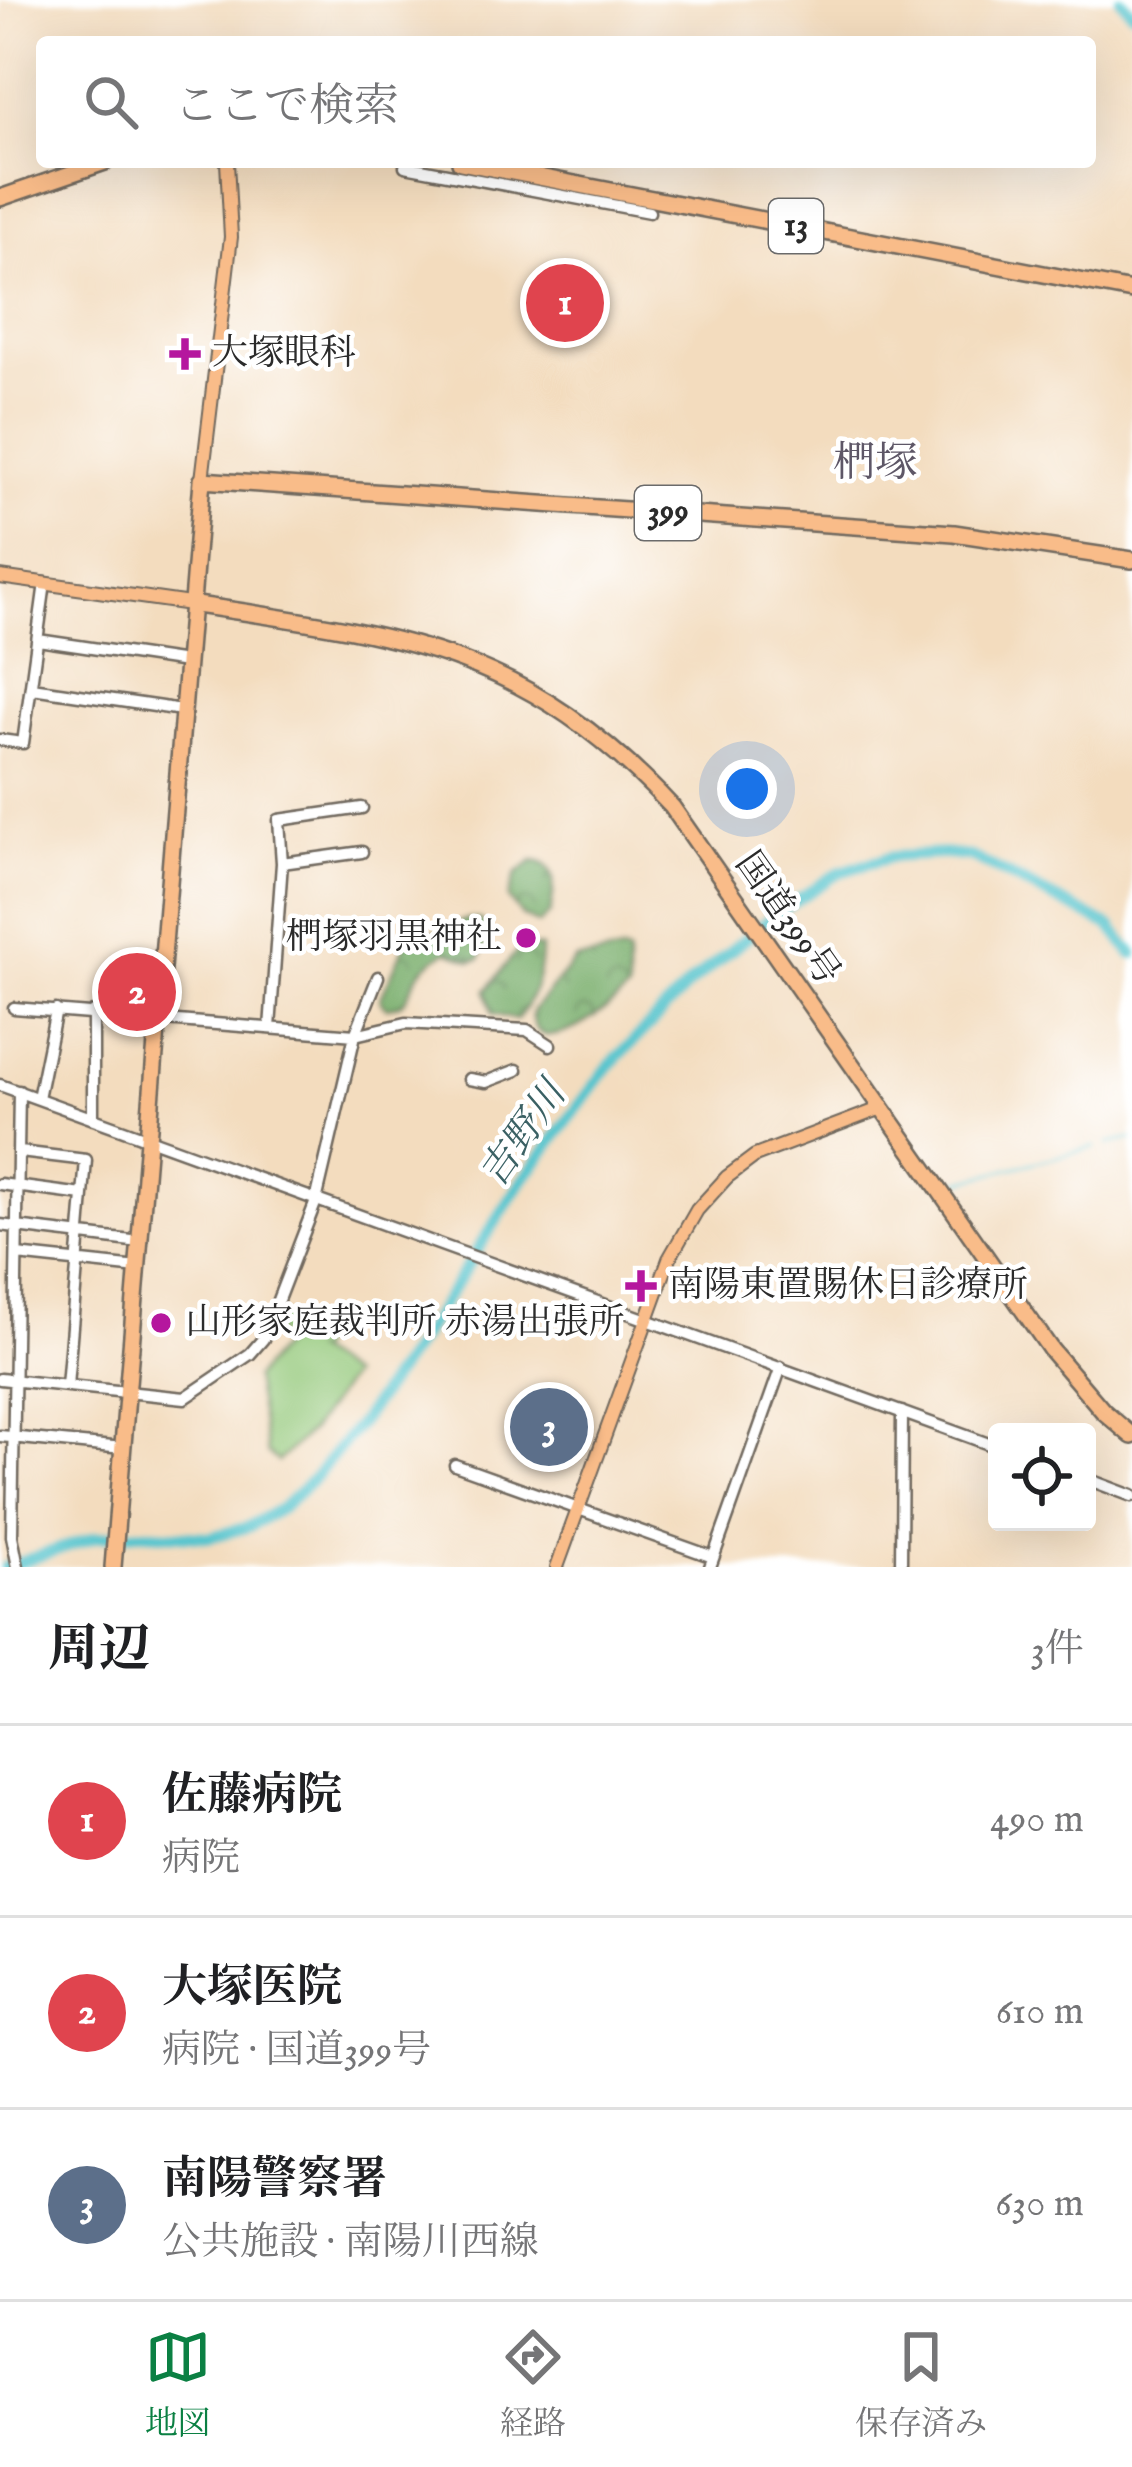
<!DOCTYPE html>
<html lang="ja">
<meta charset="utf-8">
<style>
:root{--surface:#fff;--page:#f2f2f2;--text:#202124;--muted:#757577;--line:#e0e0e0;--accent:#0b8043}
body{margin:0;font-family:"IM FELL English","Noto Serif JP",serif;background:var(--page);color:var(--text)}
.controls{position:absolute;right:36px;bottom:36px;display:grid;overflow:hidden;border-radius:12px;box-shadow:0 12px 48px #0002}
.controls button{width:108px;height:108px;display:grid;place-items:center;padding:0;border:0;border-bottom:3px solid var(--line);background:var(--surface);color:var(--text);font:60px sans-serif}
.you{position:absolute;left:747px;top:789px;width:42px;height:42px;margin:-30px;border:9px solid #fff;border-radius:50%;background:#1a73e8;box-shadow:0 0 0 18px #1a73e833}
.badge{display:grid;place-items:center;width:78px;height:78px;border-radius:50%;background:var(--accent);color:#fff;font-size:39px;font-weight:700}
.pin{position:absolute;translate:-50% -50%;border:6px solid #fff;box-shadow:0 3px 12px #0006}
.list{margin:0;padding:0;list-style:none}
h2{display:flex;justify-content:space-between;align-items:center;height:156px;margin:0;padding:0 48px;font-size:51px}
h2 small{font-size:39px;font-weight:400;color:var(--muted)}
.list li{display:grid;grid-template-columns:78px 1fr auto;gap:36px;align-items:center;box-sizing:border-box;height:192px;padding:0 48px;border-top:3px solid var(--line)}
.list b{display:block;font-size:45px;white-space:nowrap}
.list p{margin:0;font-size:39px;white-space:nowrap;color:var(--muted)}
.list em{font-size:39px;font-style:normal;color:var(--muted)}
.icon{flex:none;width:66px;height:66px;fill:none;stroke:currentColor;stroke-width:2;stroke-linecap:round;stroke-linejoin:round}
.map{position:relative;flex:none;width:1132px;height:1567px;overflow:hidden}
.search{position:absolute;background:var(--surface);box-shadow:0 12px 48px #0002;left:36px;right:36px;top:36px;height:132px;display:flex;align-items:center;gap:30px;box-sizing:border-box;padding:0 42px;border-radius:12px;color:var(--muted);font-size:45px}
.sheet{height:732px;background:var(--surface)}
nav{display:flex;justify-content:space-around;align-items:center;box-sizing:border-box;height:168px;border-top:3px solid var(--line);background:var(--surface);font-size:33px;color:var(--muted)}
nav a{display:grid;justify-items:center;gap:6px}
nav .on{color:var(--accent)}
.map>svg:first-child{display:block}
.green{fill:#95c97b;stroke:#607a53;stroke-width:3}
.forest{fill:url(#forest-crowns);stroke:#526c4b;stroke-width:3}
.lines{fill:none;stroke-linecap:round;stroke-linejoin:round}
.stream{stroke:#58c5cd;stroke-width:3}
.river{stroke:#58c5cd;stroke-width:12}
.minor-casing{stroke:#71695e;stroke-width:15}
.major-casing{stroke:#71695e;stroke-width:16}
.highway-casing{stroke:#71695e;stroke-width:20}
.minor{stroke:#fff;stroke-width:10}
.major{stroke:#f9bc89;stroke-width:12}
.highway{stroke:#f9bc89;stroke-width:15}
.poi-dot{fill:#b5179e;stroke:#fff;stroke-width:4.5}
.labels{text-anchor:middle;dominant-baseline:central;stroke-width:9;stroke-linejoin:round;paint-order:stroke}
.shield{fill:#fff;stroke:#6b6b6b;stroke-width:3}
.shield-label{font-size:33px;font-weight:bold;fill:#2b2b2b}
.poi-label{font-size:36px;fill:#2b2b2b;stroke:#fff;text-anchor:start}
.street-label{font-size:36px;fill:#2b2b2b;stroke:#fff}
.water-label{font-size:39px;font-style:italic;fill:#3b6164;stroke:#fff}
.quarter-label{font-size:42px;fill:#5e5767;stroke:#fff}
</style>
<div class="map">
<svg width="1132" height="1567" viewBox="0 0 1132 1567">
<defs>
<pattern id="forest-crowns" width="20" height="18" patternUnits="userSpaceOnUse" patternTransform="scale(3)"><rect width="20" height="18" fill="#78ad6b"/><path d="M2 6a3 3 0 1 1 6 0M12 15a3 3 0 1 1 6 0" fill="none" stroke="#638d58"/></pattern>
</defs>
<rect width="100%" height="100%" fill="#fff"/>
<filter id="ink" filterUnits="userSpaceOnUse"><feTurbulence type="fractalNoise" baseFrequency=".00833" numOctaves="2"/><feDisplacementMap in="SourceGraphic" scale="24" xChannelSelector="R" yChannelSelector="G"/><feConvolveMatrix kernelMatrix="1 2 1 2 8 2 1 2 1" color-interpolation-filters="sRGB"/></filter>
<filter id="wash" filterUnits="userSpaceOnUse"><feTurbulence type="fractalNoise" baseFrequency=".004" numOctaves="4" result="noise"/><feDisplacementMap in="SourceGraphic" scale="48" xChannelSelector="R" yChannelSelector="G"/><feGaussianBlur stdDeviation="2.7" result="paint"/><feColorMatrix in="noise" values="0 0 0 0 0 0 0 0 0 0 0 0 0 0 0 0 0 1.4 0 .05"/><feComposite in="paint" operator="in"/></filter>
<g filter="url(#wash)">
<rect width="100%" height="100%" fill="#f3dcbe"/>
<path class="green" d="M 281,1314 L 325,1333 L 317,1351 L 313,1351 L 350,1376 L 311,1430 L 278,1461 L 267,1453 L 254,1378 L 287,1339 L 274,1333 Z"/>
<path class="forest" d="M 533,861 C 560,862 554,894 550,914 L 539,924 L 522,916 L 508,898 L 516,874 Z
M 468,919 L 481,920 L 490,934 L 480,959 L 472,961 L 448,951 C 438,956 428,963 421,971 C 407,987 413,1006 386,1007 L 380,999 L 406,942 Z
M 526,946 L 541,948 C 541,972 533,1003 516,1020 L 493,1014 L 486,991 L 515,953 Z
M 622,952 L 628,954 L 628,991 C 613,1005 555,1051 537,1030 C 533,1025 531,1019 532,1012 C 533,1009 569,968 575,960 Z"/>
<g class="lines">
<path class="stream" d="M 1108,1144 L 1132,1139
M 946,1185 L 1095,1147"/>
<path class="river" d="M 1121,0 L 1132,12
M 6,1567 L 95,1537 L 140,1533 L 210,1537 L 248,1527 L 283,1507 L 315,1477 L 362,1420 L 420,1339 L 518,1187 L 608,1067 L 692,982 L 777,913 L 840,872 L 891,857 L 944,854 L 972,857 L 1111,927 L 1132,954"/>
</g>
</g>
<g filter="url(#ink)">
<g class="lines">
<defs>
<path id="minor" d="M 405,166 L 649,212
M 38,640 L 186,662
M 32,688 L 182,710
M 0,740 L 23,743 L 45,583
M 282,863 L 362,852
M 14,1008 L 355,1035 L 406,1023 L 527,1030 L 550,1045
M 270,1028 L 282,863 L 279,820 L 362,808
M 469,1079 L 486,1082 L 517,1070
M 0,1085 L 997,1447
M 38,1098 L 56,1010
M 93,1119 L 93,1012
M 20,1152 L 86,1160 L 67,1386
M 0,1184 L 83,1195
M 0,1225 L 140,1242
M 17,1255 L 138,1268
M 0,1379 L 185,1398 L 250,1354 L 263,1339 L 316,1201 L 355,1035 L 378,977
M 0,1436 L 123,1448
M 455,1465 L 713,1557
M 1087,1479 L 1132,1496
M 18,1567 L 12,1536 L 19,1091
M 710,1567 L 781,1367
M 901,1567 L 902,1412"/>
<path id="major" d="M 202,480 L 231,237 L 227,162
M 0,577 L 190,604
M 557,1567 L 669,1259 L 697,1210 L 727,1177 L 755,1156 L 882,1108"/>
<path id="highway" d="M 460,162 L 1132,291
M 0,198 L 105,162
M 190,604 C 396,635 522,646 672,807 L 1051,1350 L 1103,1411 L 1132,1436
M 113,1567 L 202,480 L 954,533 L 1132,560"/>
</defs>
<use href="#minor" class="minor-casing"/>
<use href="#major" class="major-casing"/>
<use href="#highway" class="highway-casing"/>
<use href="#minor" class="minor"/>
<use href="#major" class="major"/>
<use href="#highway" class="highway"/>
</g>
</g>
<g class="poi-dot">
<path d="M179 336h12v12h12v12h-12v12h-12v-12h-12v-12h12z"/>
<circle cx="526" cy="938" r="12"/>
<path d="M635 1268h12v12h12v12h-12v12h-12v-12h-12v-12h12z"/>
<circle cx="161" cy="1323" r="12"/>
</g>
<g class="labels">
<g class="shield">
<rect x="769" y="199" width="54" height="54" rx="9"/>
<rect x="635" y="486" width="66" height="54" rx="9"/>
</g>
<g class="shield-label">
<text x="796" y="226">13</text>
<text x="668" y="513">399</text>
</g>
<g class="poi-label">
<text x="212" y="354">大塚眼科</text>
<text x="502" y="938" text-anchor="end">椚塚羽黒神社</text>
<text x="668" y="1286">南陽東置賜休日診療所</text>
<text x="185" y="1323">山形家庭裁判所 赤湯出張所</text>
</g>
<g class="street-label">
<text transform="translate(787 919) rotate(55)">国道399号</text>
</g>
<g class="water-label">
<text transform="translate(524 1135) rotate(-55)">吉野川</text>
</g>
<g class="quarter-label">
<text x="875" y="464">椚塚</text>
</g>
</g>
</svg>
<div class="controls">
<button><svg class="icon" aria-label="locate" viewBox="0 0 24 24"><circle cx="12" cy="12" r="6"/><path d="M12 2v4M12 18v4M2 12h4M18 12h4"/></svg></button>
</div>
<div class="you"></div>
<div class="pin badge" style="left:565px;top:303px;background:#e0444e">1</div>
<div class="pin badge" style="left:137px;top:992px;background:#e0444e">2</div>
<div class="pin badge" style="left:549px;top:1427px;background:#5c6f8a">3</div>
<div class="search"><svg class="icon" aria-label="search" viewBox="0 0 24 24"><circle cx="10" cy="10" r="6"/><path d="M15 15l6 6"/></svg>ここで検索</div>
</div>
<section class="sheet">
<h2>周辺<small>3件</small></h2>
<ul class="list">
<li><span class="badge" style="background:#e0444e">1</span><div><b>佐藤病院</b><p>病院</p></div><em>490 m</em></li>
<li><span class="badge" style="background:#e0444e">2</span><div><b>大塚医院</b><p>病院 · 国道399号</p></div><em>610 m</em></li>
<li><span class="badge" style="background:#5c6f8a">3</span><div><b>南陽警察署</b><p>公共施設 · 南陽川西線</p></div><em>630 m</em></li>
</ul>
</section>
<nav>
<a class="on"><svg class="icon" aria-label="map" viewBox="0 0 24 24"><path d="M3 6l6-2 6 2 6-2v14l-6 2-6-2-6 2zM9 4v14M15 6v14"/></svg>地図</a>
<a><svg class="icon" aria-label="directions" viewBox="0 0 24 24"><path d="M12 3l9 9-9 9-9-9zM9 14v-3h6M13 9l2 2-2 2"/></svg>経路</a>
<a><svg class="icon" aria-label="saved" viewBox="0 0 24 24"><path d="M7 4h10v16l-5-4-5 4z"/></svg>保存済み</a>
</nav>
